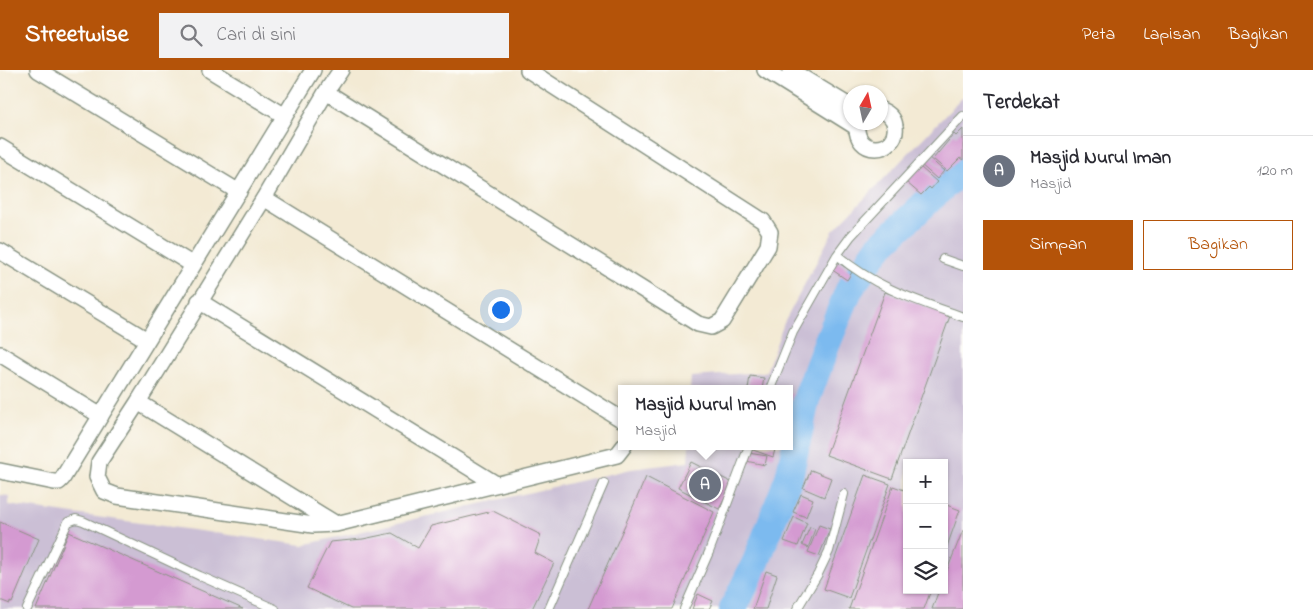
<!DOCTYPE html>
<html lang="id">
<meta charset="utf-8">
<style>
:root{--surface:#fff;--page:#f2f2f3;--text:#2b2b33;--muted:#7c7c81;--line:#e1e1e2;--accent:#b45309}
body{margin:0;font-family:"Indie Flower",sans-serif;background:var(--page);color:var(--text)}
.controls{position:absolute;right:15px;bottom:15px;display:grid;overflow:hidden;border-radius:0px;box-shadow:0 1px 4px #0004}
.controls button{width:45px;height:45px;display:grid;place-items:center;padding:0;border:0;border-bottom:1px solid var(--line);background:var(--surface);color:var(--text);font:25px sans-serif}
.compass{position:absolute;left:843px;top:15px;width:45px;height:45px;border-radius:50%;background:var(--surface);box-shadow:0 1px 4px #0004;rotate:9deg}
.you{position:absolute;left:500px;top:239px;width:18px;height:18px;margin:-12px;border:4px solid #fff;border-radius:50%;background:#1a73e8;box-shadow:0 0 0 8px #1a73e833}
.badge{display:grid;place-items:center;width:32px;height:32px;border-radius:50%;background:var(--accent);color:#fff;font-size:16px;font-weight:700}
.pin{position:absolute;translate:-50% -50%;border:2px solid #fff;box-shadow:0 1px 5px #0006}
.popup{position:absolute;left:618px;top:315px;width:175px;height:65px;box-sizing:border-box;display:grid;place-content:center;border-radius:0px;background:var(--surface);filter:drop-shadow(0 1px 4px #0005);font-size:16px;white-space:nowrap;color:var(--muted)}
.popup b{font-size:19px;color:var(--text)}
.popup::after{content:'';position:absolute;left:50%;top:100%;margin-left:-10px;border:10px solid transparent;border-top-color:var(--surface)}
.list{margin:0;padding:0;list-style:none}
h2{display:flex;justify-content:space-between;align-items:center;height:65px;margin:0;padding:0 20px;font-size:21px}
h2 small{font-size:16px;font-weight:400;color:var(--muted)}
.list li{display:grid;grid-template-columns:32px 1fr auto;gap:15px;align-items:center;box-sizing:border-box;height:70px;padding:0 20px;border-top:1px solid var(--line)}
.list b{display:block;font-size:19px;white-space:nowrap}
.list p{margin:0;font-size:16px;white-space:nowrap;color:var(--muted)}
.list em{font-size:16px;font-style:normal;color:var(--muted)}
.actions{display:flex;gap:10px;padding:15px 20px}
.actions a{flex:1;padding:11px 0;border:1px solid var(--accent);border-radius:0px;text-align:center;font-size:18px;color:var(--accent)}
.actions .main{background:var(--accent);color:#fff}
.icon{flex:none;width:28px;height:28px;fill:none;stroke:currentColor;stroke-width:2;stroke-linecap:round;stroke-linejoin:round}
.map{position:relative;flex:none;width:963px;height:539px;overflow:hidden}
header{display:flex;align-items:center;gap:30px;box-sizing:border-box;height:70px;padding:0 25px;background:var(--accent);color:#fff}
header strong{font-size:24px}
nav{display:flex;gap:28px;margin-inline-start:auto;font-size:18px}
.search{width:350px;height:45px;background:var(--page);display:flex;align-items:center;gap:12px;box-sizing:border-box;padding:0 18px;border-radius:0px;color:var(--muted);font-size:19px}
main{display:flex}
aside{flex:1;background:var(--surface)}
.map>svg:first-child{display:block}
.industrial{fill:#cbbfd5;fill-rule:evenodd}
.lines{fill:none;stroke-linecap:round;stroke-linejoin:round}
.river{stroke:#7bbaef;stroke-width:28}
.building{fill:#d49ad1}
.service-casing{stroke:#899484;stroke-width:10}
.minor-casing{stroke:#899484;stroke-width:18}
.service{stroke:#fff;stroke-width:8}
.minor{stroke:#fff;stroke-width:15}
</style>
<header>
<strong>Streetwise</strong>
<div class="search"><svg class="icon" aria-label="search" viewBox="0 0 24 24"><circle cx="10" cy="10" r="6"/><path d="M15 15l6 6"/></svg>Cari di sini</div>
<nav><a>Peta</a><a>Lapisan</a><a>Bagikan</a></nav>
</header>
<main>
<div class="map">
<svg width="963" height="539" viewBox="0 0 963 539">
<rect width="100%" height="100%" fill="#fdfcf7"/>
<filter id="ink" filterUnits="userSpaceOnUse"><feTurbulence type="fractalNoise" baseFrequency=".02" numOctaves="2"/><feDisplacementMap in="SourceGraphic" scale="10" xChannelSelector="R" yChannelSelector="G"/><feConvolveMatrix kernelMatrix="1 2 1 2 8 2 1 2 1" color-interpolation-filters="sRGB"/></filter>
<filter id="wash" filterUnits="userSpaceOnUse"><feTurbulence type="fractalNoise" baseFrequency=".0096" numOctaves="4" result="noise"/><feDisplacementMap in="SourceGraphic" scale="20" xChannelSelector="R" yChannelSelector="G"/><feGaussianBlur stdDeviation="1.12" result="paint"/><feColorMatrix in="noise" values="0 0 0 0 0 0 0 0 0 0 0 0 0 0 0 0 0 1.4 0 .05"/><feComposite in="paint" operator="in"/></filter>
<g filter="url(#wash)">
<rect width="100%" height="100%" fill="#f3ead4"/>
<path class="industrial" d="M 963,27 L 963,539 L 0,539 L 0,425 L 9,426 L 8,435 L 303,475 L 631,399 L 688,392 L 689,376 L 789,376 L 789,319 L 690,319 L 691,307 L 766,302 L 784,253 L 833,161 ZM 907,393 L 944,393 L 944,520 L 907,520 Z"/>
<g class="lines">
<path class="river" d="M 733,539 L 756,492 L 789,407 L 806,330 L 827,273 L 849,220 L 878,178 L 963,98"/>
</g>
<g id="blocks">
<path class="building" d="M 963,59 L 963,90 L 960,88 L 947,101 L 933,89 L 954,64 L 956,66 Z
M 927,86 L 944,101 L 937,109 L 920,94 Z
M 920,97 L 937,112 L 931,119 L 929,117 L 921,125 L 906,112 Z
M 836,191 L 852,202 L 847,210 L 831,199 Z
M 885,222 L 950,246 L 892,409 L 826,385 Z
M 750,306 L 764,308 L 762,319 L 748,319 Z
M 789,323 L 793,324 L 789,335 Z
M 751,376 L 776,376 L 773,387 L 750,379 Z
M 748,383 L 767,386 L 765,395 L 746,391 Z
M 691,392 L 733,413 L 719,439 L 678,418 Z
M 811,400 L 831,408 L 824,427 L 803,418 Z
M 865,405 L 890,414 L 849,528 L 824,519 Z
M 646,407 L 714,442 L 672,539 L 588,539 Z
M 893,416 L 907,421 L 907,520 L 931,520 L 924,539 L 849,539 Z
M 801,424 L 813,429 L 806,447 L 793,442 Z
M 944,434 L 960,440 L 945,482 L 944,482 Z
M 493,441 L 541,465 L 535,483 L 554,493 L 532,539 L 351,539 L 307,518 L 330,472 L 363,469 L 392,463 L 418,478 L 431,456 Z
M 794,447 L 807,453 L 798,476 L 784,471 Z
M 0,452 L 39,469 L 12,533 L 10,532 L 10,534 L 0,530 Z
M 819,455 L 830,459 L 819,486 L 808,482 Z
M 810,457 L 815,459 L 808,478 L 802,475 Z
M 963,460 L 963,539 L 932,539 L 939,520 L 944,520 L 944,508 Z
M 69,462 L 243,539 L 36,539 Z
M 766,501 L 777,505 L 766,539 L 753,539 Z
M 698,524 L 713,531 L 709,539 L 692,539 Z"/>
</g>
</g>
<g filter="url(#ink)">
<use href="#blocks" fill-opacity="0" stroke="#899484" stroke-width="1"/>
<g class="lines">
<defs>
<path id="service" d="M 837,185 C 876,218 916,230 963,247
M 943,189 L 963,196
M 770,319 L 793,262 L 837,185 L 851,166 L 963,46
M 27,539 L 68,452 L 76,449 L 83,451 L 200,506 L 275,539
M 549,539 L 604,413
M 684,539 L 709,482 L 749,376
M 797,539 L 818,504 L 829,481 L 844,424"/>
<path id="minor" d="M 38,0 L 239,122
M 210,0 L 285,46
M 341,0 L 326,22 L 264,128 L 138,332 L 99,392 L 97,407 L 104,421 L 117,426 L 313,455 L 336,454 L 617,385 L 624,376
M 765,0 L 856,57
M 790,0 L 851,37
M 326,22 L 698,254 L 711,257 L 722,251 L 768,176 L 770,162 L 763,151 L 528,0
M 857,52 C 853,89 899,83 895,56 C 894,47 888,43 881,40
M 0,77 L 193,195
M 264,128 L 621,349
M 0,181 L 147,270
M 199,231 L 496,414
M 0,284 L 101,346
M 138,332 L 336,454
M 0,401 L 54,412 L 59,412 L 62,409 L 313,0"/>
</defs>
<use href="#service" class="service-casing"/>
<use href="#minor" class="minor-casing"/>
<use href="#service" class="service"/>
<use href="#minor" class="minor"/>
</g>
</g>
</svg>
<div class="controls">
<button>+</button>
<button>−</button>
<button><svg class="icon" aria-label="layers" viewBox="0 0 24 24"><path d="M12 4l9 5-9 5-9-5zM3 14l9 5 9-5"/></svg></button>
</div>
<svg class="compass" viewBox="-18 -18 36 36"><path d="M0-13l5 13h-10z" fill="#e53935"/><path d="M0 13l5-13h-10z" fill="#7c7c81"/></svg>
<div class="you"></div>
<div class="pin badge" style="left:705px;top:415px;background:#6b7280">A</div>
<div class="popup"><b>Masjid Nurul Iman</b>Masjid</div>
</div>
<aside>
<h2>Terdekat<small></small></h2>
<ul class="list">
<li><span class="badge" style="background:#6b7280">A</span><div><b>Masjid Nurul Iman</b><p>Masjid</p></div><em>120 m</em></li>
</ul>
<div class="actions"><a class="main">Simpan</a><a>Bagikan</a></div>
</aside>
</main>
